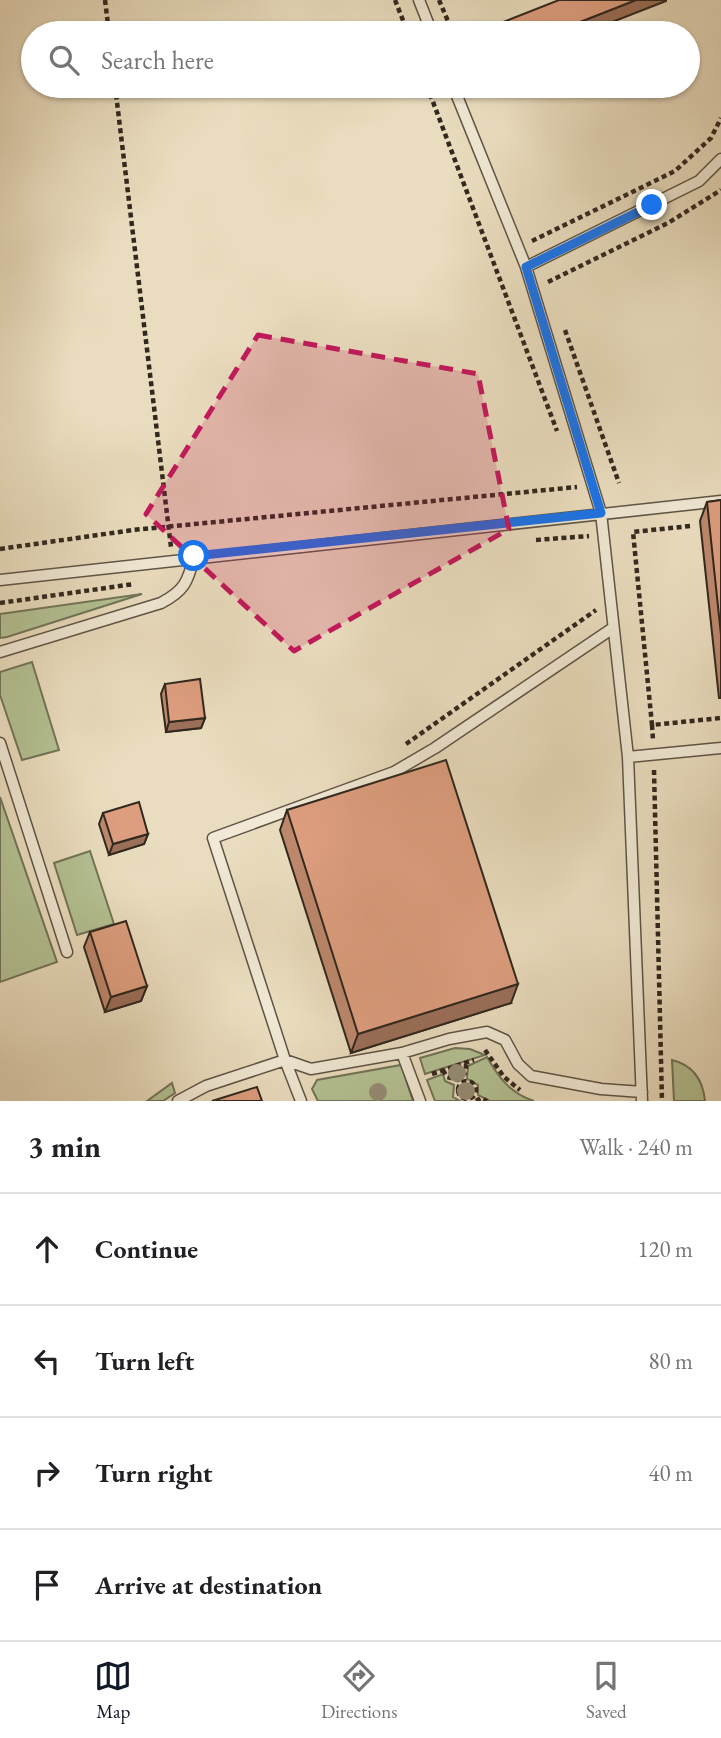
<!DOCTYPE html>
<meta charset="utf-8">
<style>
:root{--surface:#fff;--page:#f6f6f6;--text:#202124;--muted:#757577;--line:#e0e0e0;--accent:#111827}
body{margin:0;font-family:"EB Garamond",serif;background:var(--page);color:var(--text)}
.stop{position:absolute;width:21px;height:21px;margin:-16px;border:5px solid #1a73e8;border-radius:50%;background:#fff}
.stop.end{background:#1a73e8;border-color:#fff;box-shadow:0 2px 7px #0008}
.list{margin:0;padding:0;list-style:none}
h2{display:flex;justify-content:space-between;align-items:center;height:91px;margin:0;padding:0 28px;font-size:30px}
h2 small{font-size:23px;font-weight:400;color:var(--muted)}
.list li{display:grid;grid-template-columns:46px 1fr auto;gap:21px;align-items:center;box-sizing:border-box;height:112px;padding:0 28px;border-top:2px solid var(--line)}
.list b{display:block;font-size:26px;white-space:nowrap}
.list em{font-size:23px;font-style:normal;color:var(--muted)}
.icon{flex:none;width:38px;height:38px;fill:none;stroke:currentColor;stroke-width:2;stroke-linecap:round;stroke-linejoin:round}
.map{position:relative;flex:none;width:721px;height:1101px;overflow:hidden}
.search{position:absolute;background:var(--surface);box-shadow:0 2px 5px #0004;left:21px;right:21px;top:21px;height:77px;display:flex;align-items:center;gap:18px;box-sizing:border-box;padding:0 24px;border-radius:38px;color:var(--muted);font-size:26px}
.sheet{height:539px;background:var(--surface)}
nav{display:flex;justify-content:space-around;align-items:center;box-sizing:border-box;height:98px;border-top:2px solid var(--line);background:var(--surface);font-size:19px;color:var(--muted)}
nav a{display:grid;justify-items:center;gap:4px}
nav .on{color:var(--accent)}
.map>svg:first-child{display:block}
.green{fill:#b4c294;stroke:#727559;stroke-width:2}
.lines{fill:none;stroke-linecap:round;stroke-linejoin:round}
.service-casing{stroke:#5f5546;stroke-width:13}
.path{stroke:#31281e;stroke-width:4.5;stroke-dasharray:5 3.5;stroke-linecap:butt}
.service{stroke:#f1e9d5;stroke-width:10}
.tree{fill:#968e77}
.wall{fill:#be886d;stroke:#31281e;stroke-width:2}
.shaded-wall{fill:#9b6f59;stroke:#31281e;stroke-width:2}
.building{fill:#dd9e7f;stroke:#31281e;stroke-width:2}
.route{stroke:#1a73e8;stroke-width:9}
.marked{fill:#c2185b;fill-opacity:0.2;stroke:#c2185b;stroke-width:5;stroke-dasharray:14 9;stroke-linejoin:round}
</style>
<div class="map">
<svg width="721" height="1101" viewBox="0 0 721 1101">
<rect width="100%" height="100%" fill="#eaddbf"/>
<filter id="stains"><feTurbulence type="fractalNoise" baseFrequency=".00286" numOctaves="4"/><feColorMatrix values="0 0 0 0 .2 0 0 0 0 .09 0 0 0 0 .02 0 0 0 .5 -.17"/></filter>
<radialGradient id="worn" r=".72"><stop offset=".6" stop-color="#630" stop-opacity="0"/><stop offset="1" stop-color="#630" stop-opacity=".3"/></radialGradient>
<path class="green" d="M 142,594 L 7,637 L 0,638 L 0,614 Z
M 32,662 L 59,750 L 22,760 L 0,695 L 0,672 Z
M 0,797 L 57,962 L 0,982 Z
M 90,851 L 114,924 L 77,935 L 54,863 Z
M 455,1048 L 470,1049 L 485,1055 L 425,1074 L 420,1058 Z
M 487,1057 C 499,1078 510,1093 534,1101 L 490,1101 L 478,1095 L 478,1085 L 467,1079 L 468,1066 Z
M 672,1060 C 693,1065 703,1080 705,1101 L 674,1101 Z
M 401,1065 L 413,1101 L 318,1101 L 312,1089 L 317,1080 Z
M 443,1074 L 445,1081 L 454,1085 L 453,1097 L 460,1101 L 435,1101 L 427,1080 Z
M 172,1083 L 175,1093 L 163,1101 L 147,1101 Z"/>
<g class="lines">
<defs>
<path id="service" d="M 419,0 L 432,33
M 453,86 L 526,267 L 601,513 L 628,757 L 642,1101
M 526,267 L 699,181 L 721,159
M 0,580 L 721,501
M 0,652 L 161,603 C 184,591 188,582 194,557
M 0,743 L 67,952
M 628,757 L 721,748
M 402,1053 L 420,1101
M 178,1101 L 206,1086 L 285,1060 L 311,1069 L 402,1053 L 449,1039 L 487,1032 L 505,1040 L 518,1064 L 531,1076 L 601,1089 L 642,1092
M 301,1101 L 285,1060 L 213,838 L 394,772 L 435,748 L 613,628"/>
</defs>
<use href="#service" class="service-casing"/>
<path class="path" d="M 105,0 L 109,33
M 395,0 L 408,33
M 439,0 L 453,33
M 115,86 L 171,547
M 427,86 L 557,431
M 532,241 L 675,171 L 711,138 L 721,118
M 548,282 L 668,223 L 721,190
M 565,330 L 619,483
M 690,526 L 633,532 L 652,725 L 721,718
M 536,540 L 589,536
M 0,549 L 133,530 L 577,487
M 0,603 L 134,584
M 652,725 L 653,740
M 406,744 L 596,610
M 654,770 L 662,1101
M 485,1050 L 504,1077 L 520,1090
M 443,1070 L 447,1077 L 458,1080 L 466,1072 L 466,1063
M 432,1074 L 474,1060
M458 1090a9 9 0 1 1 18 0a9 9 0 1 1-18 0Z
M 476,1101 L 481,1098 L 487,1101"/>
<use href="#service" class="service"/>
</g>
<g class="tree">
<circle cx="457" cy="1073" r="9"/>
<circle cx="466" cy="1091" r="9"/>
<circle cx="378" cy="1092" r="9"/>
</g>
<path class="wall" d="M 721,500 L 721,698 L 719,698 L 700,521 L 707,502 Z
M 165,684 L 205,718 L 201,728 L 166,732 L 161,694 Z
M 287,810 L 511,1003 L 351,1053 L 280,830 Z
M 103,813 L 148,834 L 144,844 L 109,855 L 99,824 Z
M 90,932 L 147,986 L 141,1001 L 105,1012 L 84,947 Z"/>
<path class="shaded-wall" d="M 636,0 L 666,0 L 666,1 L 584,33 L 552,33 Z
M 205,718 L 201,728 L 166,732 L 169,722 Z
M 148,834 L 144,844 L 109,855 L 113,844 Z
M 518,984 L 511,1003 L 351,1053 L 358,1034 Z
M 147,986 L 141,1001 L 105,1012 L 111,997 Z"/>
<path class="building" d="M 559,0 L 636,0 L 552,33 L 479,33 L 478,32 Z
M 721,500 L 721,635 L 707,502 Z
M 200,679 L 205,718 L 169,722 L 165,684 Z
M 446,760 L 518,984 L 358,1034 L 287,810 Z
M 139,802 L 148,834 L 113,844 L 103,813 Z
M 126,921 L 147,986 L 111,997 L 90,932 Z
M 257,1087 L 262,1101 L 212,1101 Z"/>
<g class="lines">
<path class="route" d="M 194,556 L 601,513 L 526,267 L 652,205"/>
</g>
<path class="marked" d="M 258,335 L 478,374 L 509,529 L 294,651 L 146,514 Z"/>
<rect width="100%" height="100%" filter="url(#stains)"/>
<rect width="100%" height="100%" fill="url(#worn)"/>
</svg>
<div class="stop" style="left:194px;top:556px"></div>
<div class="stop end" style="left:652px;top:205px"></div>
<div class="search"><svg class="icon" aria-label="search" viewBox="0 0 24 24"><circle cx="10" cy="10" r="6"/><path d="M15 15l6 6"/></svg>Search here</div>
</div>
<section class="sheet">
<h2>3 min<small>Walk · 240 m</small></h2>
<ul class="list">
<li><svg class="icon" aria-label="ahead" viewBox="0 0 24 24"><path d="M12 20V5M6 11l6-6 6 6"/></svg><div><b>Continue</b></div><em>120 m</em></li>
<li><svg class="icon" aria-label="left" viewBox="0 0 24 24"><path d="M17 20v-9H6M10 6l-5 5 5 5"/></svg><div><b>Turn left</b></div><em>80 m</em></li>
<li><svg class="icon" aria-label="right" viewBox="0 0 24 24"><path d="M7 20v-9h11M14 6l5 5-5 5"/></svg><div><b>Turn right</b></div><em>40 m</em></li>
<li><svg class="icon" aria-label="arrive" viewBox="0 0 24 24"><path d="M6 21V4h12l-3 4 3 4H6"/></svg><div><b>Arrive at destination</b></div></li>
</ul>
</section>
<nav>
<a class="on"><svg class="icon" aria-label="map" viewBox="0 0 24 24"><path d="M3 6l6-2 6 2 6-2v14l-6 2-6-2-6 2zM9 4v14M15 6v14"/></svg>Map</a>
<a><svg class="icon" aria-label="directions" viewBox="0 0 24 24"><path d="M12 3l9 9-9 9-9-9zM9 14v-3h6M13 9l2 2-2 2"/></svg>Directions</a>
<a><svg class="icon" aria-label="saved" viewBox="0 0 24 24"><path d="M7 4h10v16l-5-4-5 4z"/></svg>Saved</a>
</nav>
